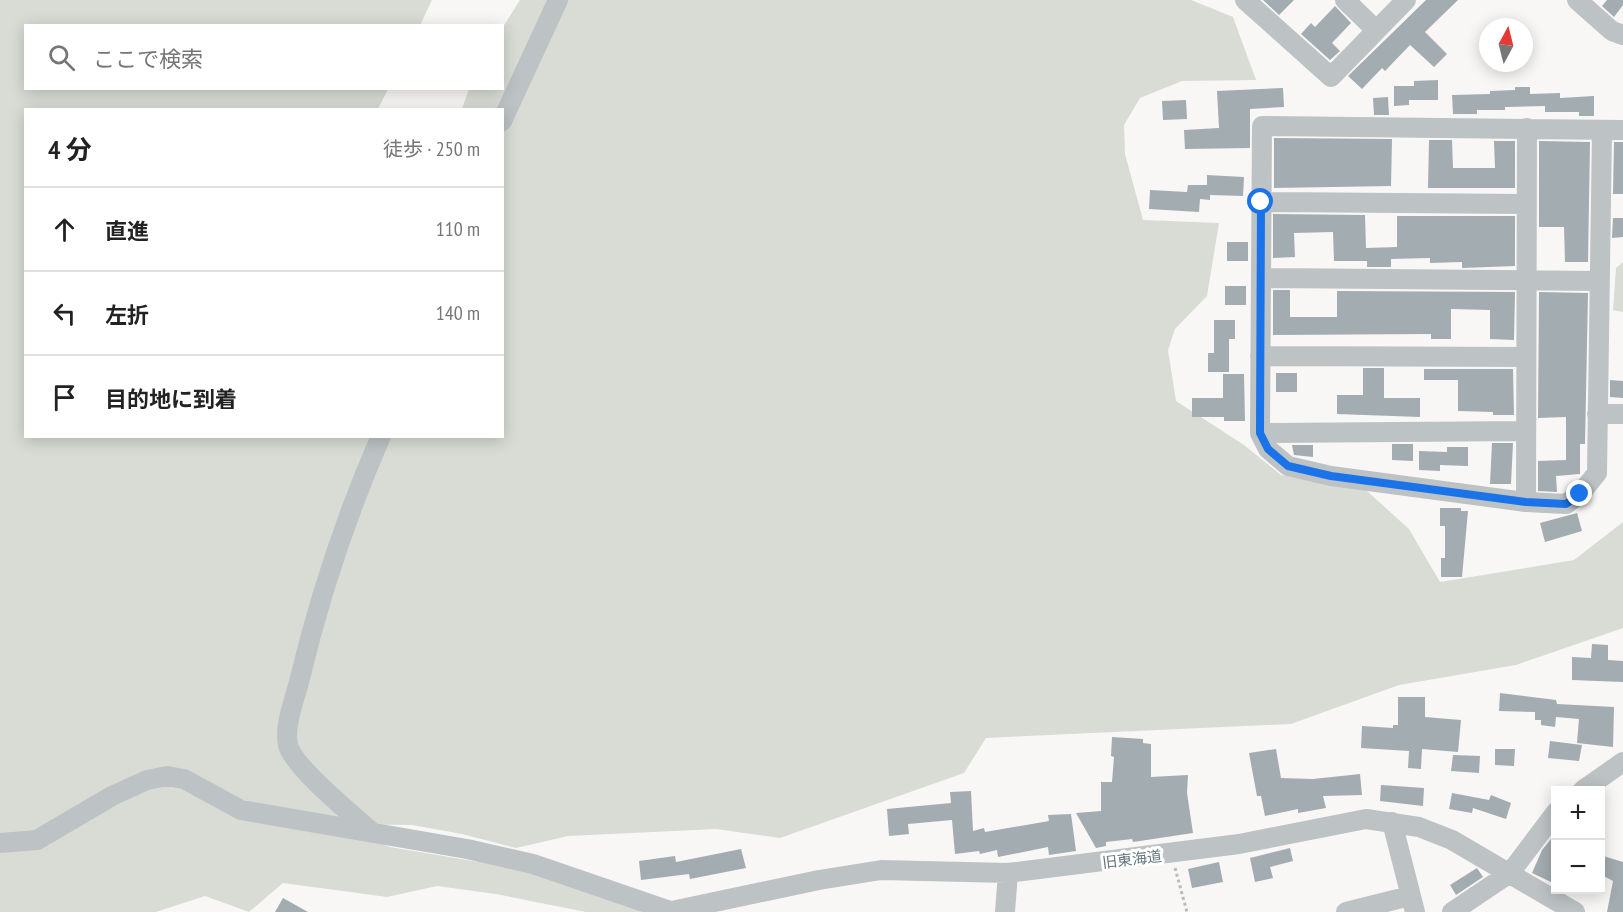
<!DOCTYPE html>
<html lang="ja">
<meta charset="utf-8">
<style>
:root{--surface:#fff;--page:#f2f2f2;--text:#222;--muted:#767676;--line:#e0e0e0}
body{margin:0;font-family:"PT Sans Narrow","Noto Sans JP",sans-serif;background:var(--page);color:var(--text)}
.controls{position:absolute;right:18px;bottom:18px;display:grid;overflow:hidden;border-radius:0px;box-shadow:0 3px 15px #0003}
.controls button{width:54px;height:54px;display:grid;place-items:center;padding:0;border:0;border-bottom:2px solid var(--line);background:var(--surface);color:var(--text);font:30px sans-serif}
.compass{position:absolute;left:1479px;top:18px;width:54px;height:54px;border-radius:50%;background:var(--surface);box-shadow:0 3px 15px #0003;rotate:7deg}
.stop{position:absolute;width:18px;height:18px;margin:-14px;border:4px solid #1a73e8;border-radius:50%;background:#fff}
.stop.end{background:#1a73e8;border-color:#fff;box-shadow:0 2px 6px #0008}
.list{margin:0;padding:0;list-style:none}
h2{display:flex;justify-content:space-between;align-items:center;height:78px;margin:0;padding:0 24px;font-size:26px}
h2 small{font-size:20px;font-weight:400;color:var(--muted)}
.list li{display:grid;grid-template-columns:39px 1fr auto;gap:18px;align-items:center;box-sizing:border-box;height:84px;padding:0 24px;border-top:2px solid var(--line)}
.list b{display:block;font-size:22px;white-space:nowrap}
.list em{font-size:20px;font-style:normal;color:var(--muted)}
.icon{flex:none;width:33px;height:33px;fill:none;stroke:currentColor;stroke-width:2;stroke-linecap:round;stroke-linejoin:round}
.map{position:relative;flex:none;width:1623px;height:912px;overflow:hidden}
.search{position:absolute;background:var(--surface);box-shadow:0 3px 15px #0003;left:24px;top:24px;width:480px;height:66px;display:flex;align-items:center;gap:15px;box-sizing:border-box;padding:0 21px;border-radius:0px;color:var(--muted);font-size:22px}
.panel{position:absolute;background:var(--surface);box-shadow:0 3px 15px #0003;left:24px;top:108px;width:480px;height:330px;border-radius:0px}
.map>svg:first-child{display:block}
.green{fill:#d8dcd5}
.building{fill:#a3acb0}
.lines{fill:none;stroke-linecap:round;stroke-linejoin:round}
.path{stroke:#b7bbbc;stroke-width:3;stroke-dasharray:3 3;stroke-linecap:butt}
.minor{stroke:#bdc2c4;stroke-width:20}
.route{stroke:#1a73e8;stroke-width:8}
.labels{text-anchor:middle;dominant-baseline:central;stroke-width:6;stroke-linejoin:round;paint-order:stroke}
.street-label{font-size:15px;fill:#66767c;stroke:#fff}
</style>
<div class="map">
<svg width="1623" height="912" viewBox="0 0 1623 912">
<rect width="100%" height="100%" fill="#f8f7f5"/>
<path class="green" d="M 0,0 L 432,0 L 420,25 L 26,26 L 26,88 L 388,89 L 378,109 L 26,110 L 26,436 L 502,436 L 502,110 L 462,109 L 469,89 L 502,88 L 503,27 L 520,0 L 1191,0 L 1233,17 L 1256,80 L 1182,81 L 1140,98 L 1124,125 L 1125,154 L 1143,220 L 1219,223 L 1207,296 L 1175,329 L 1168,350 L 1176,401 L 1244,445 L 1281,475 L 1329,482 L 1357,482 L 1409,529 L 1440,582 L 1574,560 L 1623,522 L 1623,628 L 1516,665 L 1399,685 L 1291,724 L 986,738 L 964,773 L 780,838 L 716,829 L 568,836 L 516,848 L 462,834 L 412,825 L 331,824 L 390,847 L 526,870 L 658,907 L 639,912 L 586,912 L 496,894 L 437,886 L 387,897 L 283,883 L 249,912 L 205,896 L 156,912 L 0,912 Z
M 1623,262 L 1623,312 L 1613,310 L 1616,268 Z"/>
<path class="building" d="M 1263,0 L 1294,0 L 1279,15 Z
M 1426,0 L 1458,0 L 1425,32 L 1447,54 L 1434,67 L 1410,45 L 1385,71 L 1382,68 L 1362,89 L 1348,76 Z
M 1607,0 L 1623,0 L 1623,5 L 1614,17 L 1602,6 Z
M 1335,6 L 1351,23 L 1332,43 L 1340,51 L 1330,60 L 1301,34 L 1311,23 L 1315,27 Z
M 1438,80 L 1438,100 L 1409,100 L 1409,105 L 1394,106 L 1394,86 L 1414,86 L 1414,81 Z
M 1515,87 L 1530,87 L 1530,94 L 1560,93 L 1560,98 L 1594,96 L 1594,116 L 1579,116 L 1579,112 L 1545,112 L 1545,106 L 1505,107 L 1505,110 L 1477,110 L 1477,114 L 1453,114 L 1452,95 L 1490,94 L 1490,91 L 1515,90 Z
M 1283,88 L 1284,107 L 1250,109 L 1250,148 L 1185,149 L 1184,130 L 1219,128 L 1217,91 Z
M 1388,97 L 1389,115 L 1374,115 L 1373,98 Z
M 1186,100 L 1187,119 L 1163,120 L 1162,101 Z
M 1274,138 L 1392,139 L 1391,186 L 1274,188 Z
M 1429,140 L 1452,140 L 1453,168 L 1495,168 L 1494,141 L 1515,141 L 1515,188 L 1428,188 Z
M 1539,141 L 1590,142 L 1588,262 L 1565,262 L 1564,227 L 1539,227 Z
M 1614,142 L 1623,142 L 1623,194 L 1613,194 Z
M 1207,175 L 1244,177 L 1243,196 L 1210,195 L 1210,200 L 1200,199 L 1199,212 L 1149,209 L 1150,190 L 1187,192 L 1188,185 L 1207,185 Z
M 1273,214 L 1365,215 L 1366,248 L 1397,247 L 1397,216 L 1515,216 L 1515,266 L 1462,268 L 1462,262 L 1430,263 L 1430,258 L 1391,259 L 1391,267 L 1367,267 L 1367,261 L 1334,261 L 1333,232 L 1294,233 L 1295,257 L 1273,258 Z
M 1613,218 L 1623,218 L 1623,237 L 1612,238 Z
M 1227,242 L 1248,242 L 1248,261 L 1227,261 Z
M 1225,286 L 1246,286 L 1246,305 L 1225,305 Z
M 1273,290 L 1290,290 L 1290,317 L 1337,317 L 1337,291 L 1515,292 L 1514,340 L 1490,339 L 1490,310 L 1451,309 L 1451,339 L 1431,339 L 1431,334 L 1273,335 Z
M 1539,292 L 1588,293 L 1585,444 L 1580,444 L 1580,474 L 1556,476 L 1557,492 L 1538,491 L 1538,461 L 1566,460 L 1566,417 L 1538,418 Z
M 1214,320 L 1235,320 L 1235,339 L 1229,339 L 1229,372 L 1208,372 L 1208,353 L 1214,353 Z
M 1363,368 L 1384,368 L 1384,398 L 1420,398 L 1420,417 L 1337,414 L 1337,395 L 1363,395 Z
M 1424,369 L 1513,369 L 1514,415 L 1493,415 L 1493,412 L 1458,411 L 1458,380 L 1424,380 Z
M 1276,373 L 1297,373 L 1297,392 L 1276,392 Z
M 1223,374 L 1244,374 L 1245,421 L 1224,421 L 1224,417 L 1192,417 L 1192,398 L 1223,398 Z
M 1610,380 L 1623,381 L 1623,398 L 1610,397 Z
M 1492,443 L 1513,443 L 1511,484 L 1490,484 Z
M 1392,444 L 1413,444 L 1413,461 L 1392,460 Z
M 1292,445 L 1313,445 L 1313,457 L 1294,455 Z
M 1447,447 L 1468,447 L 1468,466 L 1440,465 L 1440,471 L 1419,470 L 1419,451 L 1447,452 Z
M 1440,508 L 1461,508 L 1461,511 L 1468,511 L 1462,577 L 1441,577 L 1441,558 L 1445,558 L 1445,526 L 1440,526 Z
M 1577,513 L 1582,531 L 1545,542 L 1540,523 Z
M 1592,644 L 1608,645 L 1608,660 L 1623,661 L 1623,682 L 1572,680 L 1572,657 L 1591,658 Z
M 1500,693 L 1556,700 L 1557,704 L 1614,707 L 1613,747 L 1577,743 L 1579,719 L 1556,717 L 1555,727 L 1541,725 L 1541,720 L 1535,720 L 1535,712 L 1499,711 Z
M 1398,697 L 1425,697 L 1425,717 L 1461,720 L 1458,752 L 1422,749 L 1421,769 L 1408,768 L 1409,751 L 1361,748 L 1362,726 L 1393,728 L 1393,725 L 1398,725 Z
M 1112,737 L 1143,739 L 1143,743 L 1151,744 L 1151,777 L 1188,775 L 1187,793 L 1193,833 L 1133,842 L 1132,839 L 1106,842 L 1106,846 L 1096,848 L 1076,813 L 1101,811 L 1101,782 L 1112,782 L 1114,757 L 1111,756 Z
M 1550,741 L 1582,745 L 1579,761 L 1548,758 Z
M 1276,749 L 1281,778 L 1313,779 L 1360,774 L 1362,795 L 1323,796 L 1326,808 L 1298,813 L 1298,809 L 1265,816 L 1261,796 L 1257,796 L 1249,753 Z
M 1495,749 L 1515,749 L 1514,766 L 1495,765 Z
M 1453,755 L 1480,756 L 1479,773 L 1451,771 Z
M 1381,785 L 1424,788 L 1423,806 L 1380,801 Z
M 971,791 L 973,831 L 984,828 L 985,832 L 1049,821 L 1048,815 L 1071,814 L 1076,851 L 1049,855 L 1048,847 L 998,857 L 997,850 L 980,854 L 979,851 L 955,854 L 952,820 L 908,824 L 909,834 L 889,836 L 887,809 L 951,803 L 950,792 Z
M 1452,793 L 1489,800 L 1491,795 L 1511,803 L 1506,819 L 1473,808 L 1472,813 L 1449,809 Z
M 1556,833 L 1556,875 L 1553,883 L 1532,873 L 1542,850 Z
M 1290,848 L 1293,861 L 1270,867 L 1273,878 L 1255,882 L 1250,858 Z
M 741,849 L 746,868 L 690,879 L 689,874 L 641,880 L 639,861 L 675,856 L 676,862 Z
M 1600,855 L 1623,862 L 1623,912 L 1607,912 L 1613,881 L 1600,874 Z
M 1219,862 L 1223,882 L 1192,888 L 1188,869 Z
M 1477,868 L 1483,877 L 1456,895 L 1450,885 Z
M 283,898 L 308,912 L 275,912 Z"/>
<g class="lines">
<path class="path" d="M 1175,868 L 1187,912"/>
<path class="minor" d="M 1245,0 L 1331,77 L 1406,0
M 1345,0 L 1376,30
M 1577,0 L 1612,31 L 1623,35
M 502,121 L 558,0
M 1602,131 L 1597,473 L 1580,494 L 1566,504 L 1526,502 L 1331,476 L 1288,466 L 1268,449 L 1260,433 L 1262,126 L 1623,130
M 1261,202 L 1527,204
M 1261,278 L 1599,281
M 1260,356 L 1526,357
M 1597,414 L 1623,414
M 1260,433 L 1526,431
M 1526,502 L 1527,128
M 1583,790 L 1623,762
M 1392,822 L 1415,912
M 373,833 C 355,817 293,767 288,745 C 284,725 294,702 299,682 C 319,598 346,516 381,436
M 0,843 L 37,840 L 112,796 L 147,780 L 167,776 L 184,779 L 241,810 L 467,849 L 533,864 L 670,911
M 667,912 L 819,880 L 881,870 L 1008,873 L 1239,844 L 1366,819 L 1419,827 L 1452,840 L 1575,912
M 1005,912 L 1008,873
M 1346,912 L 1410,896
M 1452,912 L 1510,873 L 1556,812"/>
</g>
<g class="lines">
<path class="route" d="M 1261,202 L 1260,433 L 1268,449 L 1288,466 L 1331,476 L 1526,502 L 1566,504 L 1580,494"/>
</g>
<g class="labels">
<g class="street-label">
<text transform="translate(1132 859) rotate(-7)">旧東海道</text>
</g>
</g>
</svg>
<div class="controls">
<button>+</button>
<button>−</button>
</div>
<svg class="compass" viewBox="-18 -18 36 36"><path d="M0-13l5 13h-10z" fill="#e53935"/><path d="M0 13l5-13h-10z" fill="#767676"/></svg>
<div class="stop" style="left:1261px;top:202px"></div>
<div class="stop end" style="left:1580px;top:494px"></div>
<div class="search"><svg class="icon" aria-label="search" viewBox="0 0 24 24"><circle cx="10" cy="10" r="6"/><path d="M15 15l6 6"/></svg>ここで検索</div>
<section class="panel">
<h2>4 分<small>徒歩 · 250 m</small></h2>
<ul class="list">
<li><svg class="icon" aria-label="ahead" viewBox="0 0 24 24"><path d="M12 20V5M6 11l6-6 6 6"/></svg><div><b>直進</b></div><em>110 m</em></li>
<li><svg class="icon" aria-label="left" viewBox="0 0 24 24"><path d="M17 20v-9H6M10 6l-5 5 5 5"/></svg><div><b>左折</b></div><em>140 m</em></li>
<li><svg class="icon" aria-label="arrive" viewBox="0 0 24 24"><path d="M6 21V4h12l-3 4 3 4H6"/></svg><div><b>目的地に到着</b></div></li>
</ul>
</section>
</div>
